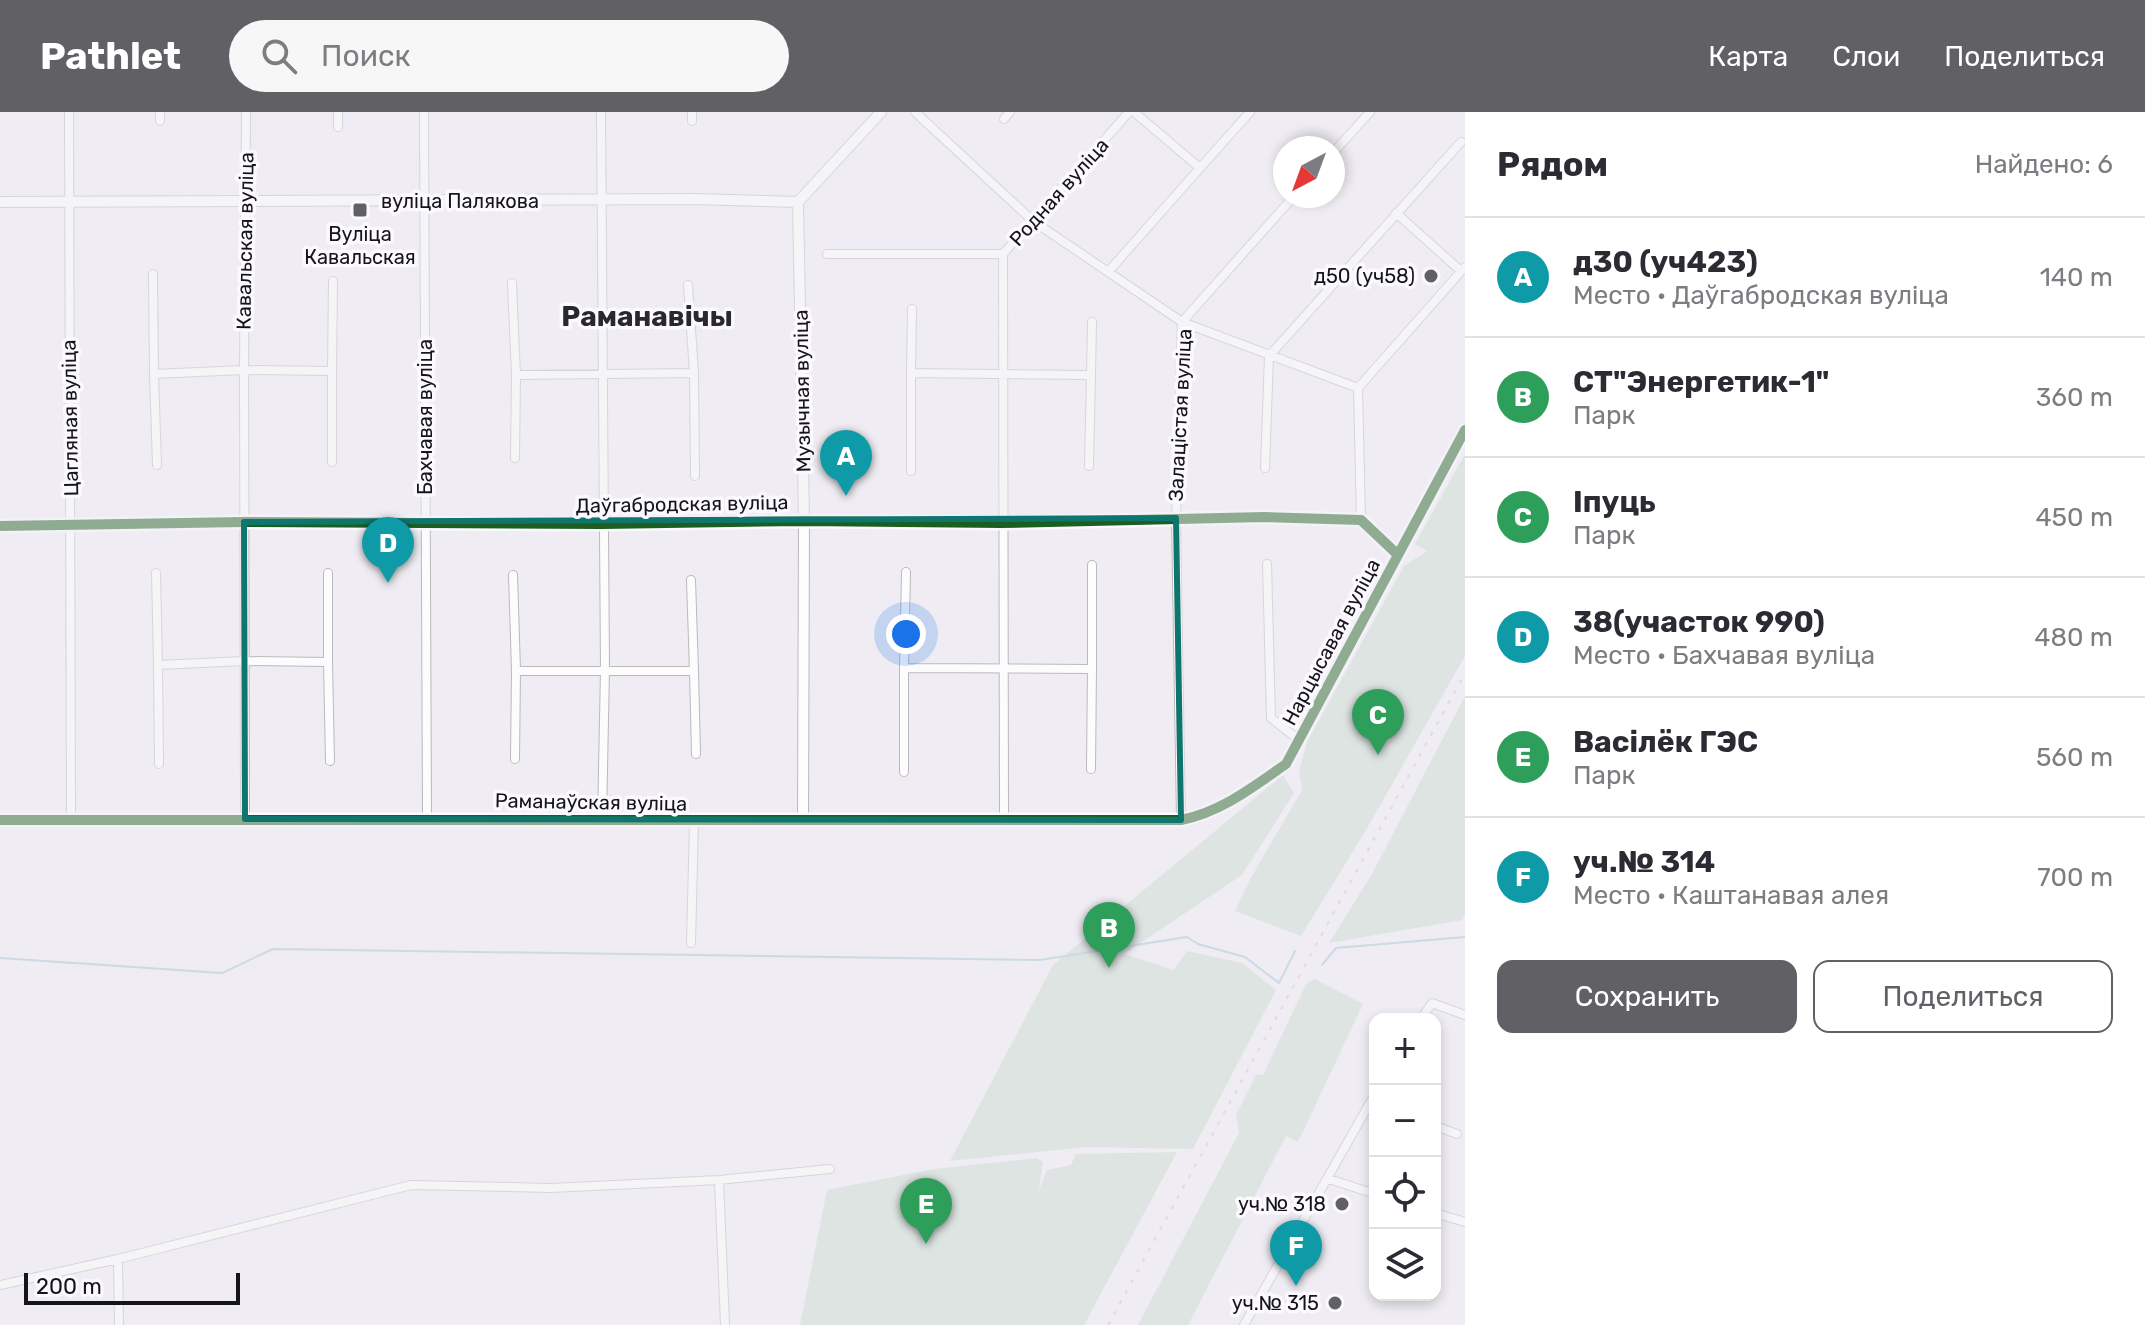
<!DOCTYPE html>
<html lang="ru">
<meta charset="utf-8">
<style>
:root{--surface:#fff;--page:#f7f7f7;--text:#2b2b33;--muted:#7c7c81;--line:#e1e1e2;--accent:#616065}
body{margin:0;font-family:Rubik,sans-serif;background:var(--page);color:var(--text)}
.controls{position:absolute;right:24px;bottom:24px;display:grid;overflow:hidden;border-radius:16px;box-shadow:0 4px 12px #0003}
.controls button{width:72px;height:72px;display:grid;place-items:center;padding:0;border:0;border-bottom:2px solid var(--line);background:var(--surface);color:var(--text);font:40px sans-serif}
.compass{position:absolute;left:1273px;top:24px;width:72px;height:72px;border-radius:50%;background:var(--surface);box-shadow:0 4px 12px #0003;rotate:221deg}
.scale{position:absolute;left:24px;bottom:20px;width:216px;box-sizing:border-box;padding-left:8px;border:4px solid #151418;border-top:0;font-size:22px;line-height:28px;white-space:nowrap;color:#151418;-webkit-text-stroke:6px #fbf9ff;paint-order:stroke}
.you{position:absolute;left:906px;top:522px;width:28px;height:28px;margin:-20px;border:6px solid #fff;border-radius:50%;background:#1a73e8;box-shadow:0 0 0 12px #1a73e833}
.badge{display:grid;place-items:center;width:52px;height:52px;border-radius:50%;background:var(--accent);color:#fff;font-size:26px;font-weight:700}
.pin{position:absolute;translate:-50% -66px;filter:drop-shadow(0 2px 4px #0008)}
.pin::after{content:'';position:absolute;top:42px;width:28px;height:24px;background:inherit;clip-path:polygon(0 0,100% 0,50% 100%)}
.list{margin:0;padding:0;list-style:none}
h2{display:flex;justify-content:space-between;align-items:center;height:104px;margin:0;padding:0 32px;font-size:34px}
h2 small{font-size:26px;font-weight:400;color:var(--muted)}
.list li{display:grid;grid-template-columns:52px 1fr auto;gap:24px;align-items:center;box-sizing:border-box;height:120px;padding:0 32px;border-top:2px solid var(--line)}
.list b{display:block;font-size:30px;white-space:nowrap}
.list p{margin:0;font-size:26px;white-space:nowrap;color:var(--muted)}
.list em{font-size:26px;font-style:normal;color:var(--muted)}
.actions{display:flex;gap:16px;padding:24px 32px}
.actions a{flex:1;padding:18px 0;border:2px solid var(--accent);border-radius:16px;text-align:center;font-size:28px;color:var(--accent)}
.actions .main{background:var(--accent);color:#fff}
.icon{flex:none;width:44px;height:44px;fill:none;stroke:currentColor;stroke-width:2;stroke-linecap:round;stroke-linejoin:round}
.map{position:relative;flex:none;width:1465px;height:1213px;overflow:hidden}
header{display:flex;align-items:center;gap:48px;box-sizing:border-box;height:112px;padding:0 40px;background:var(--accent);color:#fff}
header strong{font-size:38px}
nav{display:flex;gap:44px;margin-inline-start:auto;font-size:28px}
.search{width:560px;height:72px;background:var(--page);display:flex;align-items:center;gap:20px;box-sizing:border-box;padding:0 28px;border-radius:44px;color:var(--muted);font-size:30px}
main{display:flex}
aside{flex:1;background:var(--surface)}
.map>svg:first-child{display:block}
.green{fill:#c8d9cf}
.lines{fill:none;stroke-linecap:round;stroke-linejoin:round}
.stream{stroke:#a2c4d6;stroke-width:2}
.minor-casing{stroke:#bbb9be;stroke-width:10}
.tertiary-casing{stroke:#bbb9be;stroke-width:12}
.minor{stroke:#fdfcfd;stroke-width:8}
.tertiary{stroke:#fdfcfd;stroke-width:10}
.rail{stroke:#c9c8ca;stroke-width:2;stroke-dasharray:4 8;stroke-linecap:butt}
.cycleway-casing{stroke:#fbf9ff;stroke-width:15}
.cycleway{stroke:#1b5e20;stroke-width:10}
.marked{fill:none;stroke:#0f766e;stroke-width:6;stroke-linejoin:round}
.poi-dot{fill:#616065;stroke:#fbf9ff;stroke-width:3}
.labels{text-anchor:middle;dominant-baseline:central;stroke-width:7;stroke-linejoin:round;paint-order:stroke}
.street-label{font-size:20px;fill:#151418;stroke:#fbf9ff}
.poi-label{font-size:20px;fill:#151418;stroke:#fbf9ff;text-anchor:end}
.district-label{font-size:28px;font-weight:bold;fill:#2a282f;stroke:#fbf9ff}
</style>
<header>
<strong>Pathlet</strong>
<div class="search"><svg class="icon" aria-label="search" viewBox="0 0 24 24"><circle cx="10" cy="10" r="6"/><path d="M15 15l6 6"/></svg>Поиск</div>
<nav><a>Карта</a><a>Слои</a><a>Поделиться</a></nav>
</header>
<main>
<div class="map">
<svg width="1465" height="1213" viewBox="0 0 1465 1213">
<rect width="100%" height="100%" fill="#efedf3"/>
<path class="green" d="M 1465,342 L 1465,544 L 1366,718 L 1301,824 L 1235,799 L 1249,769 L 1302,678 L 1299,660 L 1307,630 L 1404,454 L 1427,439 L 1415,432 Z
M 1465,584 L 1465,802 L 1462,808 L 1329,831 L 1372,762 Z
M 1283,663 L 1294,681 L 1242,763 L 1124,842 L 1174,858 L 1187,839 L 1242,851 L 1276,878 L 1193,1037 L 1086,1035 L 950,1049 L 1053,853 Z
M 1315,867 L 1363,892 L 1298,1030 L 1286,1024 L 1188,1213 L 1138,1213 L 1239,1021 L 1236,1003 L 1256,963 L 1263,963 L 1306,872 Z
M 1177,1040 L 1084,1213 L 800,1213 L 827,1078 L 934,1057 L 1037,1046 L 1043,1050 L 1039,1078 L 1047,1058 L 1071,1053 L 1076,1042 Z"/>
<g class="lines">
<path class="stream" d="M 0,846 L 222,861 L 273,837 L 1040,848 L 1187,825 L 1198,832 L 1245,845 L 1279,871 L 1295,839
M 1322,853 L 1336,836 L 1465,825"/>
<defs>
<path id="minor" d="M 69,0 L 71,708
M 338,0 L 338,15
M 424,0 L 427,706
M 601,0 L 605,558 L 602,708
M 915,0 L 1033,109 L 1182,210 L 1358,276
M 1004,7 L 1010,0
M 160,9 L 160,0
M 692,9 L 692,0
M 1333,41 L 1370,0
M 1200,56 L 1250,0
M 1396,101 L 1461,159
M 827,142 L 1003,142
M 1108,160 L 1200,56 L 1134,0
M 153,162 L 154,262
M 512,171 L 516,263
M 688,173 L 694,261
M 332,259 L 333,169
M 911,261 L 912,197
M 1091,263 L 1092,210
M 515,346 L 516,263 L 694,261 L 695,364
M 157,353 L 154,262 L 244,258 L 332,259 L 332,350
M 1265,356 L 1269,244 L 1461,30
M 911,359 L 911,261 L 1091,263 L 1089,354
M 1361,408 L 1358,276 L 1465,155
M 0,414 L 244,410 L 602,412 L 804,409 L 1002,411 L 1264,405 L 1361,408 L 1398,443
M 1267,452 L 1271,606 L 1299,628
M 1092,453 L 1092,557
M 156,461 L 158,553
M 513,463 L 516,559
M 691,468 L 694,559
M 328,550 L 328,461
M 904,556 L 906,460
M 515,647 L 516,559 L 694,559 L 696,642
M 159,652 L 158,553 L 244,549 L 328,550 L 330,649
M 904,660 L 904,556 L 1092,557 L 1091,657
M 245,707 L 244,258 L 246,0
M 1004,707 L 1003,142 L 1129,0
M 0,708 L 1181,708 C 1221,700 1253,675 1286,652 L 1465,318
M 1181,708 L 1176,406 L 1182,210 L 1294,84
M 691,831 L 694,709
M 1421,907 L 1432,891 L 1465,903
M 1435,1014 L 1457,1022
M 1329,1067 L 1375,1082
M 719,1068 L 725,1213
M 1435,1101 L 1465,1110
M 118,1147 L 119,1213
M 0,1173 L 118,1147 L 411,1073 L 551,1076 L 719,1068 L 830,1057
M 1244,1213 L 1375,982"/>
<path id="tertiary" d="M 0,90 L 695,87 L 798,90 L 881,0
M 798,90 L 804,409 L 803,708"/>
</defs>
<use href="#minor" class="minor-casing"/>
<use href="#tertiary" class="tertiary-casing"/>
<use href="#minor" class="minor"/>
<use href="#tertiary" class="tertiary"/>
<path class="rail" d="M 1108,1213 L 1465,561"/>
<defs>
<path id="cycleway" d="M 0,414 L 244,410 L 602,412 L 804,409 L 1002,411 L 1264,405 L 1361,408 L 1398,443
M 0,708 L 1181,708 C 1221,700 1253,675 1286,652 L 1465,318"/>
</defs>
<use href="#cycleway" class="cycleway-casing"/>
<use href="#cycleway" class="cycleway"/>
</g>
<path d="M0 0H1465V1213H0ZM 1176,406 L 1181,708 L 245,707 L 244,410 Z" fill="#efedf3" fill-opacity=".55" fill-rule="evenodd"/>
<path class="marked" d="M 1176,406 L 1181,708 L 245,707 L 244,410 Z"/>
<g class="poi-dot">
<rect x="352" y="90" width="16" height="16" rx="4"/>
<circle cx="1431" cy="164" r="8"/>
<circle cx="1342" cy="1092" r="8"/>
<circle cx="1335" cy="1191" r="8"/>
</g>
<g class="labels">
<g class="street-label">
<text transform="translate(1059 80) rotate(-48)">Родная вуліца</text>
<text x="460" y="89">вуліца Палякова</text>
<text transform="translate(245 129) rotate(-89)">Кавальская вуліца</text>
<text transform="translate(802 279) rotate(-91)">Музычная вуліца</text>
<text transform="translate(1180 303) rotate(-87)">Залацістая вуліца</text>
<text transform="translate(425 305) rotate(-90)">Бахчавая вуліца</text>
<text transform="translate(70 306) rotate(-91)">Цагляная вуліца</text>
<text transform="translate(682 392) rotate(-1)">Даўгабродская вуліца</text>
<text transform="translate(1331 530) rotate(-62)">Нарцысавая вуліца</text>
<text transform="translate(591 690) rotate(1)">Раманаўская вуліца</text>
</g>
<g class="poi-label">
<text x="360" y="122" text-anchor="middle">Вуліца<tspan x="360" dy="23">Кавальская</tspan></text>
<text x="1415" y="164">д50 (уч58)</text>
<text x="1326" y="1092">уч.№ 318</text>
<text x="1319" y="1191">уч.№ 315</text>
</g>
<g class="district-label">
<text x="647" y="204">Раманавічы</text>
</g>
</g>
</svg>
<div class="controls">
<button>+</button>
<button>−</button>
<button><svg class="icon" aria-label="locate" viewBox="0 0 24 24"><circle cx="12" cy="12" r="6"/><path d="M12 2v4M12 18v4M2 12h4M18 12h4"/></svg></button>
<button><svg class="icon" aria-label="layers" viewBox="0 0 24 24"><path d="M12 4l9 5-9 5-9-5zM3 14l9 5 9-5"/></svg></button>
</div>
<svg class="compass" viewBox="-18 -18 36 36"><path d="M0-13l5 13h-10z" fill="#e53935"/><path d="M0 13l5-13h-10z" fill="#7c7c81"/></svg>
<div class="scale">200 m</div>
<div class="you"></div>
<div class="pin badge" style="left:846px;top:384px;background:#0f9aa8">A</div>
<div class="pin badge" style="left:1109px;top:856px;background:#2e9e5b">B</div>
<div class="pin badge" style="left:1378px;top:643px;background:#2e9e5b">C</div>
<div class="pin badge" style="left:388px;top:471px;background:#0f9aa8">D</div>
<div class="pin badge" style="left:926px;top:1132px;background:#2e9e5b">E</div>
<div class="pin badge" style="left:1296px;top:1174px;background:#0f9aa8">F</div>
</div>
<aside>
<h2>Рядом<small>Найдено: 6</small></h2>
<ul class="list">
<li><span class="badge" style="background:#0f9aa8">A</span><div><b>д30 (уч423)</b><p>Место · Даўгабродская вуліца</p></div><em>140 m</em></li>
<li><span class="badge" style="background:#2e9e5b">B</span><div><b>СТ&quot;Энергетик-1&quot;</b><p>Парк</p></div><em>360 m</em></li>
<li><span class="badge" style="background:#2e9e5b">C</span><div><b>Іпуць</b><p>Парк</p></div><em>450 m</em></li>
<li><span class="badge" style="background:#0f9aa8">D</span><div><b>38(участок 990)</b><p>Место · Бахчавая вуліца</p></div><em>480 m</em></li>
<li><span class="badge" style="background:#2e9e5b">E</span><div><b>Васілёк ГЭС</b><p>Парк</p></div><em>560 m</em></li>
<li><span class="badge" style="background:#0f9aa8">F</span><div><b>уч.№ 314</b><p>Место · Каштанавая алея</p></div><em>700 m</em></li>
</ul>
<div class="actions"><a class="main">Сохранить</a><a>Поделиться</a></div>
</aside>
</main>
